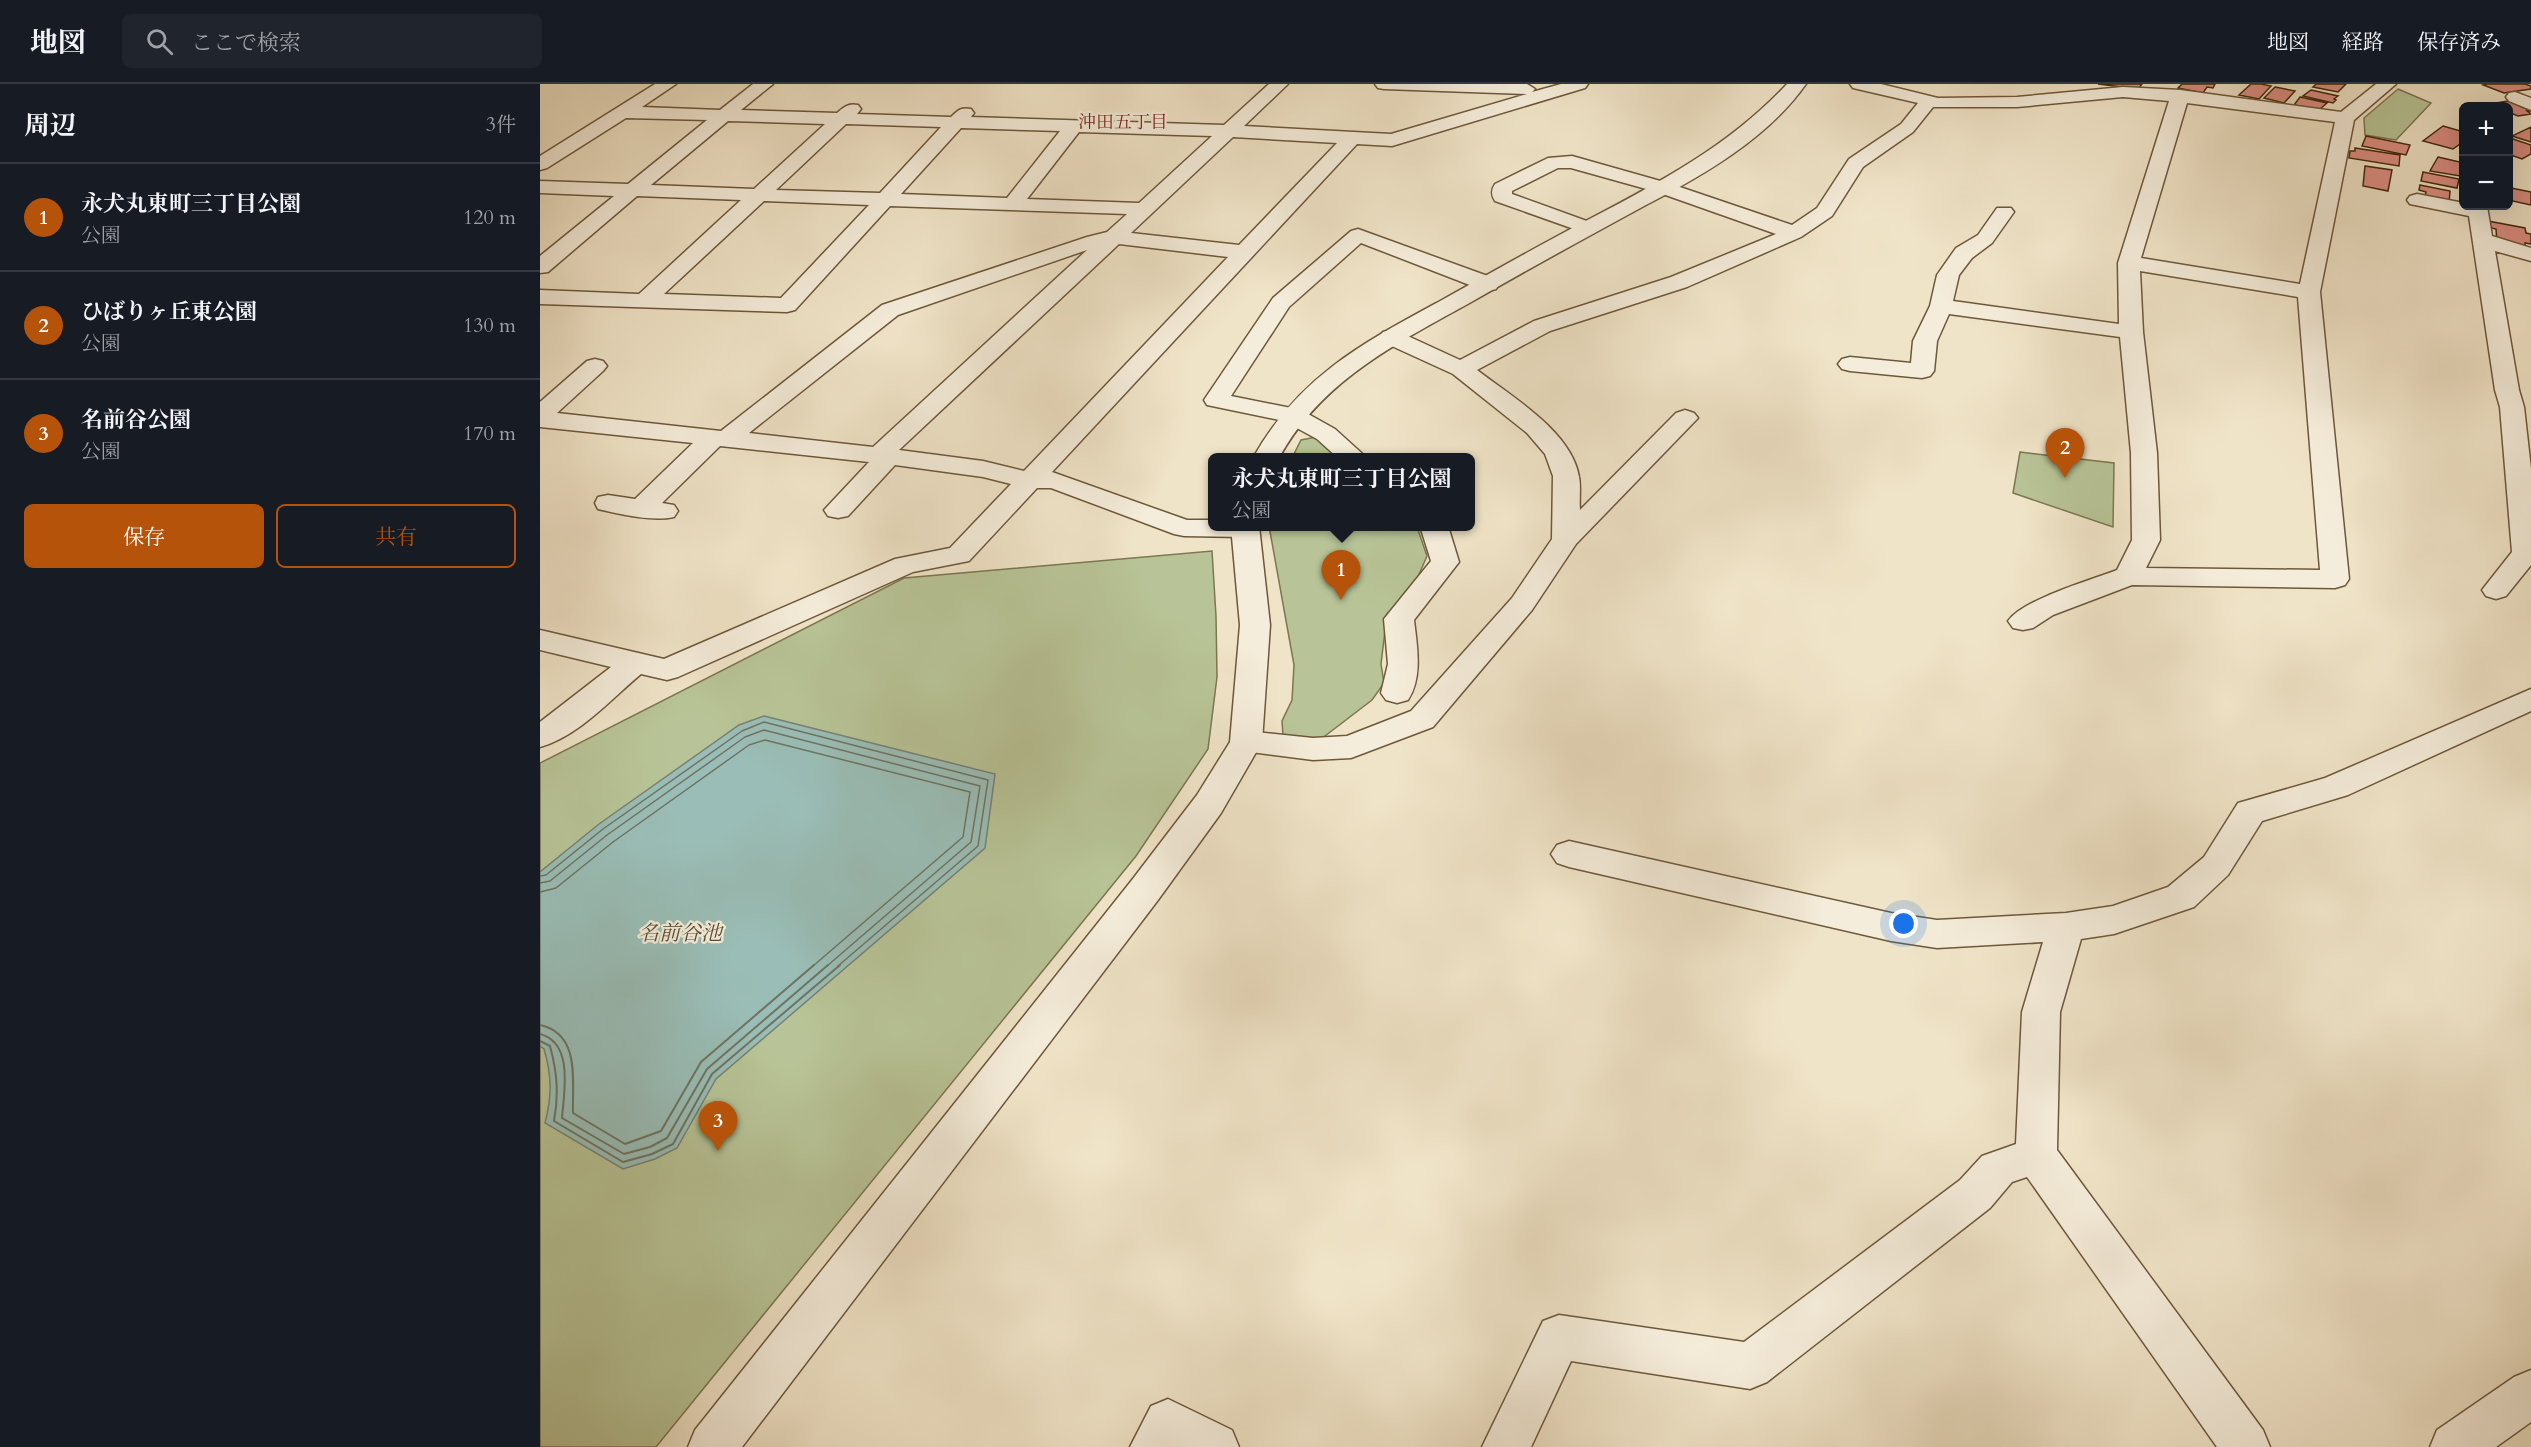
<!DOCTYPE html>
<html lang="ja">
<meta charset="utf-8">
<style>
:root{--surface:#171b24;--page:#20242c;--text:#f1f3f6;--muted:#9ea1a6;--line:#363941;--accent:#b45309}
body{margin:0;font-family:Cardo,"Noto Serif JP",serif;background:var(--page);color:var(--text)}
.controls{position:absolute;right:18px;top:18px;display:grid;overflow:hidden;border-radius:9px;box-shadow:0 6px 24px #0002}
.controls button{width:54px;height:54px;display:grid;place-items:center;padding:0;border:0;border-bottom:2px solid var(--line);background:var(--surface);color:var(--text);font:30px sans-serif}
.you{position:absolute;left:1364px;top:840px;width:21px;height:21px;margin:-15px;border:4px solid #fff;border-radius:50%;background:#1a73e8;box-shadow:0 0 0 9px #1a73e833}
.badge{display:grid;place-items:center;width:39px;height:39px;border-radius:50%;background:var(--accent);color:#fff;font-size:20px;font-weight:700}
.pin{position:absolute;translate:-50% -50px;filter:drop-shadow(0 2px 3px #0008)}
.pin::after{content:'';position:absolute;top:32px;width:21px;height:18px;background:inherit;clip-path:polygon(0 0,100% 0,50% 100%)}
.popup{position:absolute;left:668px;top:369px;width:267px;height:78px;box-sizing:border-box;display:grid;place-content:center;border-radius:9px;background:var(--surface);filter:drop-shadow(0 2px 4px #0005);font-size:20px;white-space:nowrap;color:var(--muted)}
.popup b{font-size:22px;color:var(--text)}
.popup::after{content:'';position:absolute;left:50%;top:100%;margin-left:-12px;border:12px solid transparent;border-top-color:var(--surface)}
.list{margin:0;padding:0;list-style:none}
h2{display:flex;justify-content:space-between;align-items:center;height:78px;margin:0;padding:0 24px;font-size:26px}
h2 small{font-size:20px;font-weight:400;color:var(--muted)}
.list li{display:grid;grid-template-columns:39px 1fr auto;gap:18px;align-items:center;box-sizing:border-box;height:108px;padding:0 24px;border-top:2px solid var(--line)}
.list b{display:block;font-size:22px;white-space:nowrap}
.list p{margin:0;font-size:20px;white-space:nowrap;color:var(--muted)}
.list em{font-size:20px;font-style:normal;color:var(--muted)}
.actions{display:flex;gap:12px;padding:18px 24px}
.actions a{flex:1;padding:14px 0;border:2px solid var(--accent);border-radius:9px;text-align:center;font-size:21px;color:var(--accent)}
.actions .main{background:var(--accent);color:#fff}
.icon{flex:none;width:33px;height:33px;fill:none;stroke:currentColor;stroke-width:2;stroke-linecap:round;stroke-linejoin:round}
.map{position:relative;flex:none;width:1991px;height:1363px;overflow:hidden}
header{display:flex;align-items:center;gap:36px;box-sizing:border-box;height:84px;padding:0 30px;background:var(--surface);border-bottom:2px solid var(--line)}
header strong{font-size:28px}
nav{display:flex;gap:33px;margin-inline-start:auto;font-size:21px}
.search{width:420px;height:54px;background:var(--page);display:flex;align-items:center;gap:15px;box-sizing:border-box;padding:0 21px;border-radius:9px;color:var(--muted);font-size:22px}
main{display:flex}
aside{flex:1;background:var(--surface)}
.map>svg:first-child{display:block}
.green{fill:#b8c497;stroke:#7d7651;stroke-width:1.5}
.water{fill:#9abeb7;stroke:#778272;stroke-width:1.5}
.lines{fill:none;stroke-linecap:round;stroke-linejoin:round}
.shore-far1{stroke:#6e7461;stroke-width:1.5}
.shore{stroke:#6e7461;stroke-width:2}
.building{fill:#dc8e84;stroke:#42290b;stroke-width:1.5}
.minor-casing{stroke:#6e583a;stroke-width:3}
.tertiary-casing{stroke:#6e583a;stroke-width:3}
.minor{fill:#f5eddb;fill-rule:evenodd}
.tertiary{fill:#f5eddb;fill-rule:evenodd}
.labels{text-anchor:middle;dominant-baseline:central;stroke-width:4.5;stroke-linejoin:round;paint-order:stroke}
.far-neighbourhood-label{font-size:18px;fill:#7a1f14;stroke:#f5eddb}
.water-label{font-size:21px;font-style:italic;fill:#584e36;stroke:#f5eddb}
</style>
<header>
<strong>地図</strong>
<div class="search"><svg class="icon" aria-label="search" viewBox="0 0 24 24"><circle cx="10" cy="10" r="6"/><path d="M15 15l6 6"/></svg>ここで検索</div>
<nav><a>地図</a><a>経路</a><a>保存済み</a></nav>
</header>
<main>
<aside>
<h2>周辺<small>3件</small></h2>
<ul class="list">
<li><span class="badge">1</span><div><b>永犬丸東町三丁目公園</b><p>公園</p></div><em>120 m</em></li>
<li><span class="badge">2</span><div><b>ひばりヶ丘東公園</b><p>公園</p></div><em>130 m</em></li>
<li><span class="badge">3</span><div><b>名前谷公園</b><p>公園</p></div><em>170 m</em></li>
</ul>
<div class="actions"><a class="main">保存</a><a>共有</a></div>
</aside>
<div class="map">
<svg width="1991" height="1363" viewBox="0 0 1991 1363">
<rect width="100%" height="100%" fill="#f0e4c8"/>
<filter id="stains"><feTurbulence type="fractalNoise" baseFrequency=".00333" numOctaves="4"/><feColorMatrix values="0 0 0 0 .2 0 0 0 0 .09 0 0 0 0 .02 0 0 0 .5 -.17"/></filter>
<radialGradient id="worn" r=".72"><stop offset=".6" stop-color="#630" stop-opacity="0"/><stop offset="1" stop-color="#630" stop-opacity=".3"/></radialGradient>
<path class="green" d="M 1858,5 L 1891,19 L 1856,56 L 1825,51 L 1824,34 Z
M 776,353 L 798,374 L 752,374 L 761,356 Z
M 1480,368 L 1574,379 L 1573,443 L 1473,409 Z
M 729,442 L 877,443 L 887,472 L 874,502 L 847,530 L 841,580 L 844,599 L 832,616 L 781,655 L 743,651 L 742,637 L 752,616 L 754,581 Z
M 672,467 L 676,532 L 677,593 L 668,665 L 596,772 L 116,1363 L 0,1363 L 0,679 L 364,494 Z"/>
<path class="water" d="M 224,632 L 455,690 L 445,764 L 176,995 L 137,1064 L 115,1075 L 83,1085 L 5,1039 C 12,1012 12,992 4,965 L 0,962 L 0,788 L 59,740 L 199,641 Z"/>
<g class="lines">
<path class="shore-far1" d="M 0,792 L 6,791 L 63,745 L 202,647 L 224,638 L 448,696 L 438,762 L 298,882
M 0,799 L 10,797 L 67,751 L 205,653 L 224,646 L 440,702 L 431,758 L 287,882
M 0,808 L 16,804 L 73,758 L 209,661 L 225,656 L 430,708 L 423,753 L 273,882"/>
<path class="shore" d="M 0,941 C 41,950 32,997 33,1029 L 85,1060 L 121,1047 L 161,978 L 274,881
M 0,950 C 34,959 24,1008 22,1034 L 84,1070 L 110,1063 L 127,1054 L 167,985 L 288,881
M 0,957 L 10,962 C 17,988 19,1010 14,1037 L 83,1078 L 112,1070 L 133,1060 L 172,990 L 300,881"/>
</g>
<path class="building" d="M 1558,0 L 1602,0 L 1598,5 Z
M 1642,0 L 1675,0 L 1673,4 L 1667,3 L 1663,9 L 1638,4 Z
M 1711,0 L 1721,0 L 1731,2 L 1719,15 L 1699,11 Z
M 1776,0 L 1806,0 L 1798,8 L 1773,3 Z
M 1947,0 L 1985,0 L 1991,2 L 1991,5 L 1964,9 L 1943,1 Z
M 1735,3 L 1755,7 L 1744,19 L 1724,14 Z
M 1771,6 L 1798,12 L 1794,15 L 1796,16 L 1793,19 L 1763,12 Z
M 1760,13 L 1787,19 L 1779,26 L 1754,21 Z
M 1974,16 L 1985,21 L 1980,22 L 1991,27 L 1987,27 L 1991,30 L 1978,32 L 1968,28 L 1968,22 L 1949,22 L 1953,22 L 1949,20 Z
M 1903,42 L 1924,48 L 1924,57 L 1913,65 L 1883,57 Z
M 1991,43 L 1991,58 L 1972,52 Z
M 1826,52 L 1870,61 L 1866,71 L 1822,62 Z
M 1970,54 L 1991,61 L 1991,70 L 1982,75 L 1968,70 Z
M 1815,64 L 1860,71 L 1859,82 L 1809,74 L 1810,67 L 1815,67 Z
M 1898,73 L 1924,79 L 1920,92 L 1890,87 Z
M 1825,82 L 1852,86 L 1848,107 L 1823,102 Z
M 1883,88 L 1919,95 L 1917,104 L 1881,97 Z
M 1880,101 L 1910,107 L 1909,120 L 1884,116 L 1886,108 L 1879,106 Z
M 1971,104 L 1991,108 L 1991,121 L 1968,116 Z
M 1948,137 L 1985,144 L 1986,149 L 1991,150 L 1991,160 L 1985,159 L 1985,165 L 1957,159 L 1956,145 L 1947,143 Z"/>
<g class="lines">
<defs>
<path id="minor" d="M 115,0 L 136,0 L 102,23 L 180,26 L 213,0 L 233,0 L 201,26 L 297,29 C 304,23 308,19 318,21 L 321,25 L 317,30 L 411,33 C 418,26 421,23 431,25 L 434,29 L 431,33 L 684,41 L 729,0 L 748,0 L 704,42 L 851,50 L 987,10 L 844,5 L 838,4 L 835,0 L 987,0 L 995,5 L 992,8 L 1021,0 L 1048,0 L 1045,4 L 852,62 L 817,60 L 512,388 L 647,436 L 672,436 L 672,442 L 717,442 L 719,445 L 715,451 L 705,453 L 644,452 L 634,450 L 511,404 L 497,404 L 429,477 L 373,488 L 138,593 L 127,596 L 101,590 C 71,615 39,652 0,663 L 0,638 L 71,583 L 0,566 L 0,546 L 124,575 L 355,475 L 410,464 L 471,400 L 443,393 L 355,381 L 308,432 L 298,434 L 288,432 L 284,426 L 329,378 L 180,362 L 122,419 L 134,421 L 138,427 L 134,433 C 112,438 80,430 58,425 L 55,419 L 58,413 L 68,411 L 95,415 L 153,359 L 0,343 L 0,318 L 47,277 L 55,275 L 63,277 L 67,282 L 63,287 L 17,329 L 181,347 L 342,221 L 547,153 L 567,148 L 587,130 L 350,122 L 255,226 L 247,228 L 0,220 L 0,206 L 99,210 L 201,116 L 97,112 L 8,188 L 0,189 L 0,172 L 74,112 L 0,109 L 0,97 L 88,100 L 167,36 L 86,34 L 7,84 L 0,86 L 0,72 ZM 188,37 L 285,40 L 214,105 L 111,101 ZM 306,40 L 401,43 L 340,109 L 236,106 ZM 421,44 L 520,47 L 467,114 L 361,110 ZM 539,48 L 672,52 L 599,119 L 487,115 ZM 693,53 L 797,59 L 699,161 L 591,149 ZM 224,117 L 329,121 L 241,214 L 124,210 ZM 579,160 L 688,173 L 484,387 L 443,377 L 359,366 ZM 547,166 L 333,363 L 209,349 L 358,231 Z
M 1310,0 L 1341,0 L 1398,14 L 1477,13 L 1583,3 L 1640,6 L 1801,28 L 1836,0 L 1856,0 L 1814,36 L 1780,208 L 1809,495 L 1805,501 L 1795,504 L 1592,501 L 1513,531 L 1493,544 L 1483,546 L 1473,544 L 1468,537 C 1482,516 1551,496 1577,486 L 1592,456 L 1591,369 L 1580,253 L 1409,230 L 1397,257 L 1394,287 L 1390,292 L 1382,294 L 1310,287 L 1302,285 L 1298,280 L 1302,275 L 1310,273 L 1371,279 L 1373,257 L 1390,222 L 1397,191 L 1416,164 L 1438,151 L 1457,124 L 1471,124 L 1474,128 L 1452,159 L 1432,174 L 1419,191 L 1413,217 L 1579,240 L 1578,179 L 1629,17 L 1583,13 L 1477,23 L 1393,23 L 1373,48 L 1323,83 L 1292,132 L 1261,153 L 1147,203 L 1010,247 L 937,286 C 971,312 1032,348 1039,393 C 1041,403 1039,415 1040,426 L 1136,329 L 1145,326 L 1154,329 L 1158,334 L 1036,460 L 992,526 L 893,643 L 811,674 L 773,676 L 695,666 L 690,658 L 695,650 L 706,647 L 773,654 L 807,652 L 871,627 L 972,514 L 1012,455 L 1013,392 L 1005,370 L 987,349 L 913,290 L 843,258 L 839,253 L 843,248 L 851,246 L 859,248 L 920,276 L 994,237 L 1131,193 L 1236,150 L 1117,108 L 1031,84 L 1018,84 L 972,107 L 972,110 L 1055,140 L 1058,144 L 1055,148 L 1048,150 L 955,117 C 951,111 951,106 955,100 L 1008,74 L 1032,72 L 1131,100 L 1252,141 L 1277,124 L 1309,75 L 1361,40 L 1378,19 L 1313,4 ZM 1647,19 L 1795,38 L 1760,200 L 1601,174 ZM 1600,187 L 1758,213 L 1780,486 L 1606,484 L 1620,456 L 1617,369 L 1603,248 Z
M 1975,8 L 1991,14 L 1991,26 L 1969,17 L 1966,13 L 1969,9 Z
M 1877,110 L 1924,119 L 1924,122 L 1947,122 L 1952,152 L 1991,164 L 1991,177 L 1955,167 L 1979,306 L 1984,323 L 1991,385 L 1991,481 L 1966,512 L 1956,515 L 1946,512 L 1942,506 L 1972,468 L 1960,323 L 1955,306 L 1929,132 L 1870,120 L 1867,116 L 1870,112 Z
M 818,145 L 956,195 L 959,200 L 956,205 L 948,207 L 940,205 L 821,159 L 749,223 L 691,312 L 761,326 L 795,345 L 827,374 L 798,374 L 777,355 L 744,337 L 667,321 L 664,316 L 733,214 L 811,147 Z
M 880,442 L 908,442 L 919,478 L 874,536 C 877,562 883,593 868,616 L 857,619 L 846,616 L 841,609 L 848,580 L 844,535 L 891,477 Z
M 1991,605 L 1991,627 L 1808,711 L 1722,737 L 1688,791 L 1654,823 L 1574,850 L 1541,855 L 1520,928 L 1517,1066 L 1723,1346 L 1730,1363 L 1677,1363 L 1487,1093 L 1472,1098 L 1450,1124 L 1227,1298 L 1210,1305 L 1031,1277 L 991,1363 L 942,1363 L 1003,1237 L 1019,1231 L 1204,1258 L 1420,1096 L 1442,1072 L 1476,1060 L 1482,928 L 1503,858 L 1397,864 L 1351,857 L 1029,783 L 1017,779 L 1011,770 L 1017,761 L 1029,757 L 1351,829 L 1397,836 L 1526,829 L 1573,822 L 1628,803 L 1664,773 L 1698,719 L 1785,694 Z
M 1991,1286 L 1991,1338 L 1956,1363 L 1890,1363 L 1897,1346 L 1974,1293 Z
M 628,1315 L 692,1346 L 699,1363 L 590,1363 L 611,1322 Z"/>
<path id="tertiary" d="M 1247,0 L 1266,0 C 1227,55 1162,92 1104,122 C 1047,153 990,184 933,217 C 858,259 782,295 739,374 L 713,374 C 759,292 823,259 902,216 C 943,193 984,170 1025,148 C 1105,106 1185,67 1247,0 Z
M 691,442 L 719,442 L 730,541 L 722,658 L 681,729 L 618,816 L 202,1363 L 148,1363 L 155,1346 L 592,796 L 657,711 L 690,658 L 700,541 Z"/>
</defs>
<use href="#minor" class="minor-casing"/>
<use href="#tertiary" class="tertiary-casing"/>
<use href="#minor" class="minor"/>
<use href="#tertiary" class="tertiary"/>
</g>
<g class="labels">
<g class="far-neighbourhood-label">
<text x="583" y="38">沖田五丁目</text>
</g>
<g class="water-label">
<text x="140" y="849">名前谷池</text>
</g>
</g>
<rect width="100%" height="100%" filter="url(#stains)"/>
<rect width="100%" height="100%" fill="url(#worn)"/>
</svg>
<div class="controls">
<button>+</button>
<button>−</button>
</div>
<div class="you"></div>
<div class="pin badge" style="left:801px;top:516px">1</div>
<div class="popup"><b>永犬丸東町三丁目公園</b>公園</div>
<div class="pin badge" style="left:1525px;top:394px">2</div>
<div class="pin badge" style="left:178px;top:1067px">3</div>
</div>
</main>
